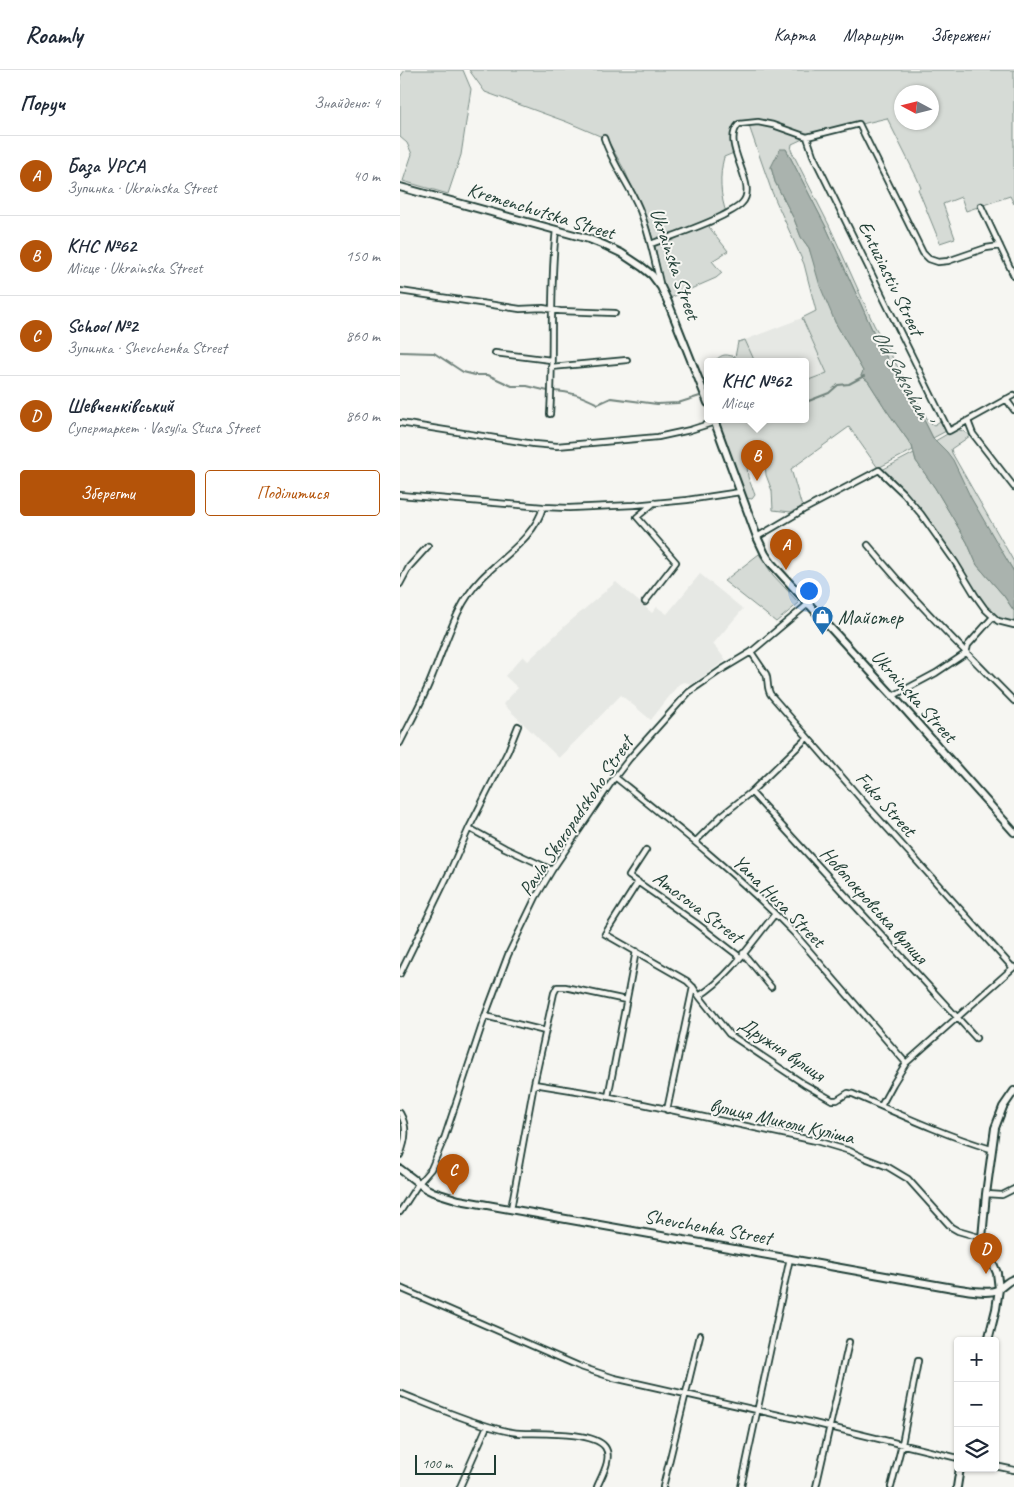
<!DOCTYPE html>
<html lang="uk">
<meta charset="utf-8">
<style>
:root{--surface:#fff;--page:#f2f2f3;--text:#1f2937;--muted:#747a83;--line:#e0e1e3;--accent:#b45309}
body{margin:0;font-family:Caveat,sans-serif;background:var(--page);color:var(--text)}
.controls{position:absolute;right:15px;bottom:15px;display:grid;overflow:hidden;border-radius:5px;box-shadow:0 1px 4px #0004}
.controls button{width:45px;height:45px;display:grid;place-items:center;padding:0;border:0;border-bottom:1px solid var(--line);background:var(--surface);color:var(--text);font:25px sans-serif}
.compass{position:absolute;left:494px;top:15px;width:45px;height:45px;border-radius:50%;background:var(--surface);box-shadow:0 1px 4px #0004;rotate:277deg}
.scale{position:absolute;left:15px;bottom:12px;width:81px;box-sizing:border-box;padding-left:5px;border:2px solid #1f3d34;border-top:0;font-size:14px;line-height:18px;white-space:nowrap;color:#1f3d34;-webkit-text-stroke:4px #f6f6f2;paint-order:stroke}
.you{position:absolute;left:408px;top:520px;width:18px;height:18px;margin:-12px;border:4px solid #fff;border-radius:50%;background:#1a73e8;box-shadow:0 0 0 8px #1a73e833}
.badge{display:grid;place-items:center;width:32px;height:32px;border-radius:50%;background:var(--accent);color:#fff;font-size:16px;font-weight:700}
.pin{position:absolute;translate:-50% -41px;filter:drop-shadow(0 1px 2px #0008)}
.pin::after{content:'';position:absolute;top:26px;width:18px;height:15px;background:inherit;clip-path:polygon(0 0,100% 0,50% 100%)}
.popup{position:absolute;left:304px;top:288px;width:105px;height:65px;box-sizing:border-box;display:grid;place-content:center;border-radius:5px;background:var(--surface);filter:drop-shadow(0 1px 4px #0005);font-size:16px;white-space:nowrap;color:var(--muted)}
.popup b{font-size:19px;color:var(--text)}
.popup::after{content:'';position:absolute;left:50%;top:100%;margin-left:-10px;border:10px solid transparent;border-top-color:var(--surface)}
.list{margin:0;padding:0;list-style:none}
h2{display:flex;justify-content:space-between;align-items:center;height:65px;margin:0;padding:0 20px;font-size:21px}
h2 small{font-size:16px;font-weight:400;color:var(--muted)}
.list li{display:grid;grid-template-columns:32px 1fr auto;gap:15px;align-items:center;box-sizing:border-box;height:80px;padding:0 20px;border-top:1px solid var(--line)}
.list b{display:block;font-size:19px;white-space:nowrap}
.list p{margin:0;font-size:16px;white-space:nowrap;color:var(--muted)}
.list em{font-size:16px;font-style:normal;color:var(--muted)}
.actions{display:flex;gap:10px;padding:15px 20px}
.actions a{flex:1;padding:11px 0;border:1px solid var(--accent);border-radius:5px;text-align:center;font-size:18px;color:var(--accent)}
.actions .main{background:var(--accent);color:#fff}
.icon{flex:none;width:28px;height:28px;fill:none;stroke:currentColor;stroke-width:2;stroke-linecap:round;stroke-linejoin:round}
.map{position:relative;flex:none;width:614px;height:1417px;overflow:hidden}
header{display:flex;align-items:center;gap:30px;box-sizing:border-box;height:70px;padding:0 25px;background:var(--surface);border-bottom:1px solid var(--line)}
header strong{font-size:24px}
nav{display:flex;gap:28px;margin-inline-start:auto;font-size:18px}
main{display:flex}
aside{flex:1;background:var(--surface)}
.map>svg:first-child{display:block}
.built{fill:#e6e8e4}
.green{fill:#d6dbd6;stroke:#7a8c85;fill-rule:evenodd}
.water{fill:#aab3ae;stroke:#72847d}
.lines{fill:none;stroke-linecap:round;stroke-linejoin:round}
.stream{stroke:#72847d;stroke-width:2}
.street-casing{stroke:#1f3d34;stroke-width:8}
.secondary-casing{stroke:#1f3d34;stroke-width:10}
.street{stroke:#f6f6f2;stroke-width:4.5}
.secondary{stroke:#f6f6f2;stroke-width:6}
.labels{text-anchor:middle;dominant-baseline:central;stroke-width:4;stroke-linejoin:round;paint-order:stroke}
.street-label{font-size:20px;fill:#1f3d34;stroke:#f6f6f2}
.poi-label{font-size:20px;fill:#1f3d34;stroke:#f6f6f2;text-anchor:start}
.water-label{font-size:21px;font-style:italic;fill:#425a52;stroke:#f6f6f2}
</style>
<header>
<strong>Roamly</strong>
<nav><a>Карта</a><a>Маршрут</a><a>Збережені</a></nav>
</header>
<main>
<aside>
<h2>Поруч<small>Знайдено: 4</small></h2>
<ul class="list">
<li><span class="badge">A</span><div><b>База УРСА</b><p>Зупинка · Ukrainska Street</p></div><em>40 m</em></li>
<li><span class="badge">B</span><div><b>КНС №62</b><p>Місце · Ukrainska Street</p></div><em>150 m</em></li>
<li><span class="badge">C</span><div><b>School №2</b><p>Зупинка · Shevchenka Street</p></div><em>860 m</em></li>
<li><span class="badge">D</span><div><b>Шевченківський</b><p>Супермаркет · Vasylia Stusa Street</p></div><em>860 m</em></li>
</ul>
<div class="actions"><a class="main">Зберегти</a><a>Поділитися</a></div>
</aside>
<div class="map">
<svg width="614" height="1417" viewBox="0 0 614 1417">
<rect width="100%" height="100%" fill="#f6f6f2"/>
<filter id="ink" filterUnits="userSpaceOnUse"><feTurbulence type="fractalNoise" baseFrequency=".02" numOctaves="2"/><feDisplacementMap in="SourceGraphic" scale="10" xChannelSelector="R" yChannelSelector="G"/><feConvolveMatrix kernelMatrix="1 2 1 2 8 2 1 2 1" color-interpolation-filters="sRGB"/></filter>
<g filter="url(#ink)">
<path class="built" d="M 402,248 L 427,303 L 406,311 L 406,292 L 355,292 L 345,270 Z
M 300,504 L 343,539 L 313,574 L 326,590 L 292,614 L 284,612 L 279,614 L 251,650 L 221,625 L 159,688 L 103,634 L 118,618 L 105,606 L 123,586 L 128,591 L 167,554 L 216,512 L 252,543 L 257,537 L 267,544 Z"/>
<path class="green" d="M 5,0 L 63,0 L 71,19 L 61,85 L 48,124 L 3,111 L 12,84 L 7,73 L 0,67 L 0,7 Z
M 69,0 L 614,0 L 614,134 L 610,126 L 566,141 L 561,127 L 543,134 L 555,168 L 540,173 L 518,119 L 521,118 L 517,108 L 487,48 L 407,67 L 392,74 L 391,80 L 429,155 L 474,255 L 529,352 L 534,355 L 542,350 L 546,361 L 533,368 L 514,330 L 491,296 L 471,257 L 426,157 L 386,79 L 371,97 L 375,112 L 394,149 L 401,167 L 409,178 L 435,252 L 463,301 L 461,306 L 468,311 L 487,341 L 512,376 L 513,380 L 478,398 L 449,357 L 391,399 L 402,437 L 391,442 L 373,440 L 372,421 L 366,405 L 364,384 L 346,384 L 348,407 L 355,425 L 352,429 L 346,428 L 318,350 L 406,350 L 406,311 L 427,303 L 402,248 L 416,241 L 404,194 L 372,122 L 348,53 L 334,58 L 336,82 L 324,87 C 319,106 320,127 327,145 L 317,150 L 309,157 L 328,181 L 312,191 L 322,203 L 316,208 L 270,228 L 263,215 L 255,176 L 248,154 L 225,101 L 207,69 L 167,52 L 85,22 ZM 502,22 L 532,22 L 532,52 L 502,52 Z
M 345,270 L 355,292 L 313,292 C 322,285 323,283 335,287 L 338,272 Z
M 556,359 L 563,361 L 570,366 L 551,379 L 552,383 L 614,492 L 614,502 C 599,477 584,452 570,427 C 559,407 554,385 535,371 Z
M 514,383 L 516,391 L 535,418 L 567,472 L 577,495 L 604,526 L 614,541 L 614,555 L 593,547 L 522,444 L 480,401 Z
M 359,484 L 373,505 L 399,533 L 376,552 L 324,511 Z"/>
<path class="water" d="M 380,79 L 386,79 L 426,157 L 471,257 L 491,296 L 514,330 L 533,368 L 547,382 L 553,390 L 571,428 L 614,502 L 614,541 L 604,526 L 577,495 L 567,472 L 535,418 L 516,391 L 512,376 L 487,341 L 468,311 L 461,306 L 463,301 L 435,252 L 420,216 L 409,178 L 401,167 L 394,149 L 375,112 L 371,97 Z"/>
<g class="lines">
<path class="stream" d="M 0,282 L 34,283 L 63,302 L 75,305 L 88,305 L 112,316 L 127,316 L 148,321
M 153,321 C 172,322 182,326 198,334 L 211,328 L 257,334 L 278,333 L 303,325
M 406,332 L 429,323 L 438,315 L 449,314 L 464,306"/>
<defs>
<path id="street" d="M 407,67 L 413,85 L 549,361 L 614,325
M 204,68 C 212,93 229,114 239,138 C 249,162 254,188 260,213
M 581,136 L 614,206
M 251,174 C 275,165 300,157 322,146 C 329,142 337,139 342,133 C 360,115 319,74 339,54 L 358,52 L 373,55 L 407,67 L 459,54 L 523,183 L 529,189 L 538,192 L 548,191 L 586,178 L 600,176
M 0,221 L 120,239 L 143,238 L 160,241 L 215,243
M 95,283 L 151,290
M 151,297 L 227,290
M 606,329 L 614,340
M 150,344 C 154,283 149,221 156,160
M 568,351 L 573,364 L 614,417
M 0,353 L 134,374 L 157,376 L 258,367 L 290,360 L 315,352
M 0,425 L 143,437 L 169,438 L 234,435 L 287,430 L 340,422
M 357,467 L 403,440 L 479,400 L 504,424 L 521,444 L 555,492 L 575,525 L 585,539 L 598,551 L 614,555
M 468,475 C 513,530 564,580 614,631
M 0,514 L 9,497 L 28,476
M 245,532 L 276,492 L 237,447 L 254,433
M 351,582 L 366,604 C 369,611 366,618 371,625 L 461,729 L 613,898
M 493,626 L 536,603 L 566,583 L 568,575 L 593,547
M 0,673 C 11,651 24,628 33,604 C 47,571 56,535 81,509 C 102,487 135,467 143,437
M 215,707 C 277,757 339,806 394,863 L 506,993
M 351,722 L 576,968
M 69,758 L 105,778 L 152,800
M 295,772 L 321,746 L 351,722 L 407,668
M 246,780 L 229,806 L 296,853 L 340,887
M 238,812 L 205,864 L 287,911 L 293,917 L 299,926 L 329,964 L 404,1014 L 432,1030 L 437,1030 L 448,1023 L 453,1024 C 499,1044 544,1065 591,1079
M 343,883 L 371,917
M 0,904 L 50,801 L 69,758 L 108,681 L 118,656
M 299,926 C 328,909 354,870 375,844
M 85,946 L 145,961
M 134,1014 L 154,923 L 157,917 L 165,917 L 226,930
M 208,1027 L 236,881
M 481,1036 L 493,1014 L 506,993 L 614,897
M 267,1040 L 293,917
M 0,1043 C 8,1057 6,1070 0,1085
M 586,1124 L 602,1125 L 614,1119
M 111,1139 L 134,1014 L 196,1024 L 416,1071 L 450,1081 L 465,1088 L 488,1097 L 508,1109 L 551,1157 L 558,1161 L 582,1168
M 0,1142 L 18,1114 L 31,1099 L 44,1069 L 85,946 L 108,885 L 136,827 L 152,800 L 215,707 L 229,689 L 289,622 L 321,600 L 351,582 L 408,534
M 0,1218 L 181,1297 L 214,1308 L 401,1350 L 558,1388
M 0,1323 C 25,1333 50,1344 75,1352 C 90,1357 104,1362 120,1363 C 139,1364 193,1361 205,1377 C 213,1388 201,1407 197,1417
M 595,1396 L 614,1400
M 60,1417 L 87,1356
M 263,1417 L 300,1265
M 341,1417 L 390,1188
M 416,1417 L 449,1272
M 491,1417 L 502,1374 L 518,1291"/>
<path id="secondary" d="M 0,117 L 189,169 L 204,175 L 221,183 L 242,197 L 252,205 L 261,217 L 268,232 L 308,333
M 314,350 L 357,467 L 365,484 L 371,493 L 493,626 L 614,762
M 0,1099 L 25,1118 L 33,1122 L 59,1130 L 553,1218 C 564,1219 586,1225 597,1220 C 604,1217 606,1211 614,1209
M 588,1271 L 596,1239 L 599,1219 L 597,1203 L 582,1168 L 586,1124 L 595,1058 L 603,1037 L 614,1021
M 557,1417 L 560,1398"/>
</defs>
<use href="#street" class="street-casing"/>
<use href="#secondary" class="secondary-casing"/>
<use href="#street" class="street"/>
<use href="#secondary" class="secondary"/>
</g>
</g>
<defs>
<symbol id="shop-pin" viewBox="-11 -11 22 30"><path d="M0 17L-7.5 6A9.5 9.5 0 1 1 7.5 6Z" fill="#1f6fb2" stroke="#f6f6f2"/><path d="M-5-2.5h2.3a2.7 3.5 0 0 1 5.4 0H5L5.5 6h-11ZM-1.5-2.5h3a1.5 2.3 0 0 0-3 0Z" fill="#fff"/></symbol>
</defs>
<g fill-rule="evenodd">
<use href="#shop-pin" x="410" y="534" width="25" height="34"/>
</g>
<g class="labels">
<g class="street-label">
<text transform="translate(141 141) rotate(17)">Kremenchutska Street</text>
<text transform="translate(275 194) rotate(71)">Ukrainska Street</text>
<text transform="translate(491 208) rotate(64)">Entuziastiv Street</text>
<text transform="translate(514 626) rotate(48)">Ukrainska Street</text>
<text transform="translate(486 734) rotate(48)">Fuko Street</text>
<text transform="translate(176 746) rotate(-56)">Pavla Skoropadskoho Street</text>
<text transform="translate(379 831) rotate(45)">Yana Husa Street</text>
<text transform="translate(474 835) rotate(48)">Новопокровська вулиця</text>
<text transform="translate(298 837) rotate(37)">Amosova Street</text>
<text transform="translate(382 979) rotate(34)">Дружня вулиця</text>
<text transform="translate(382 1051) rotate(13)">вулиця Миколи Куліша</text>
<text transform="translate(308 1157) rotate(10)">Shevchenka Street</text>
</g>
<g class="poi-label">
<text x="438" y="547">Майстер</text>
</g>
<g class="water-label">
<text transform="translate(502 305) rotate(61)">Old Saksahan'</text>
</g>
</g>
</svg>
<div class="controls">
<button>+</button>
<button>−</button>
<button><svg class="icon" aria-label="layers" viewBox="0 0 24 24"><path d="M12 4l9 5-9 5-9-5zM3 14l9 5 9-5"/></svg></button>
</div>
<svg class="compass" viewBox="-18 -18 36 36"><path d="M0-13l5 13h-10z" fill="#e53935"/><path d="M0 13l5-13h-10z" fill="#747a83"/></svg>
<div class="scale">100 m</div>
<div class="you"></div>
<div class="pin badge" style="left:386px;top:500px">A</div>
<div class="pin badge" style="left:357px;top:411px">B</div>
<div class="popup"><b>КНС №62</b>Місце</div>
<div class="pin badge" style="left:53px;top:1125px">C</div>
<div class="pin badge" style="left:586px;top:1204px">D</div>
</div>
</main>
